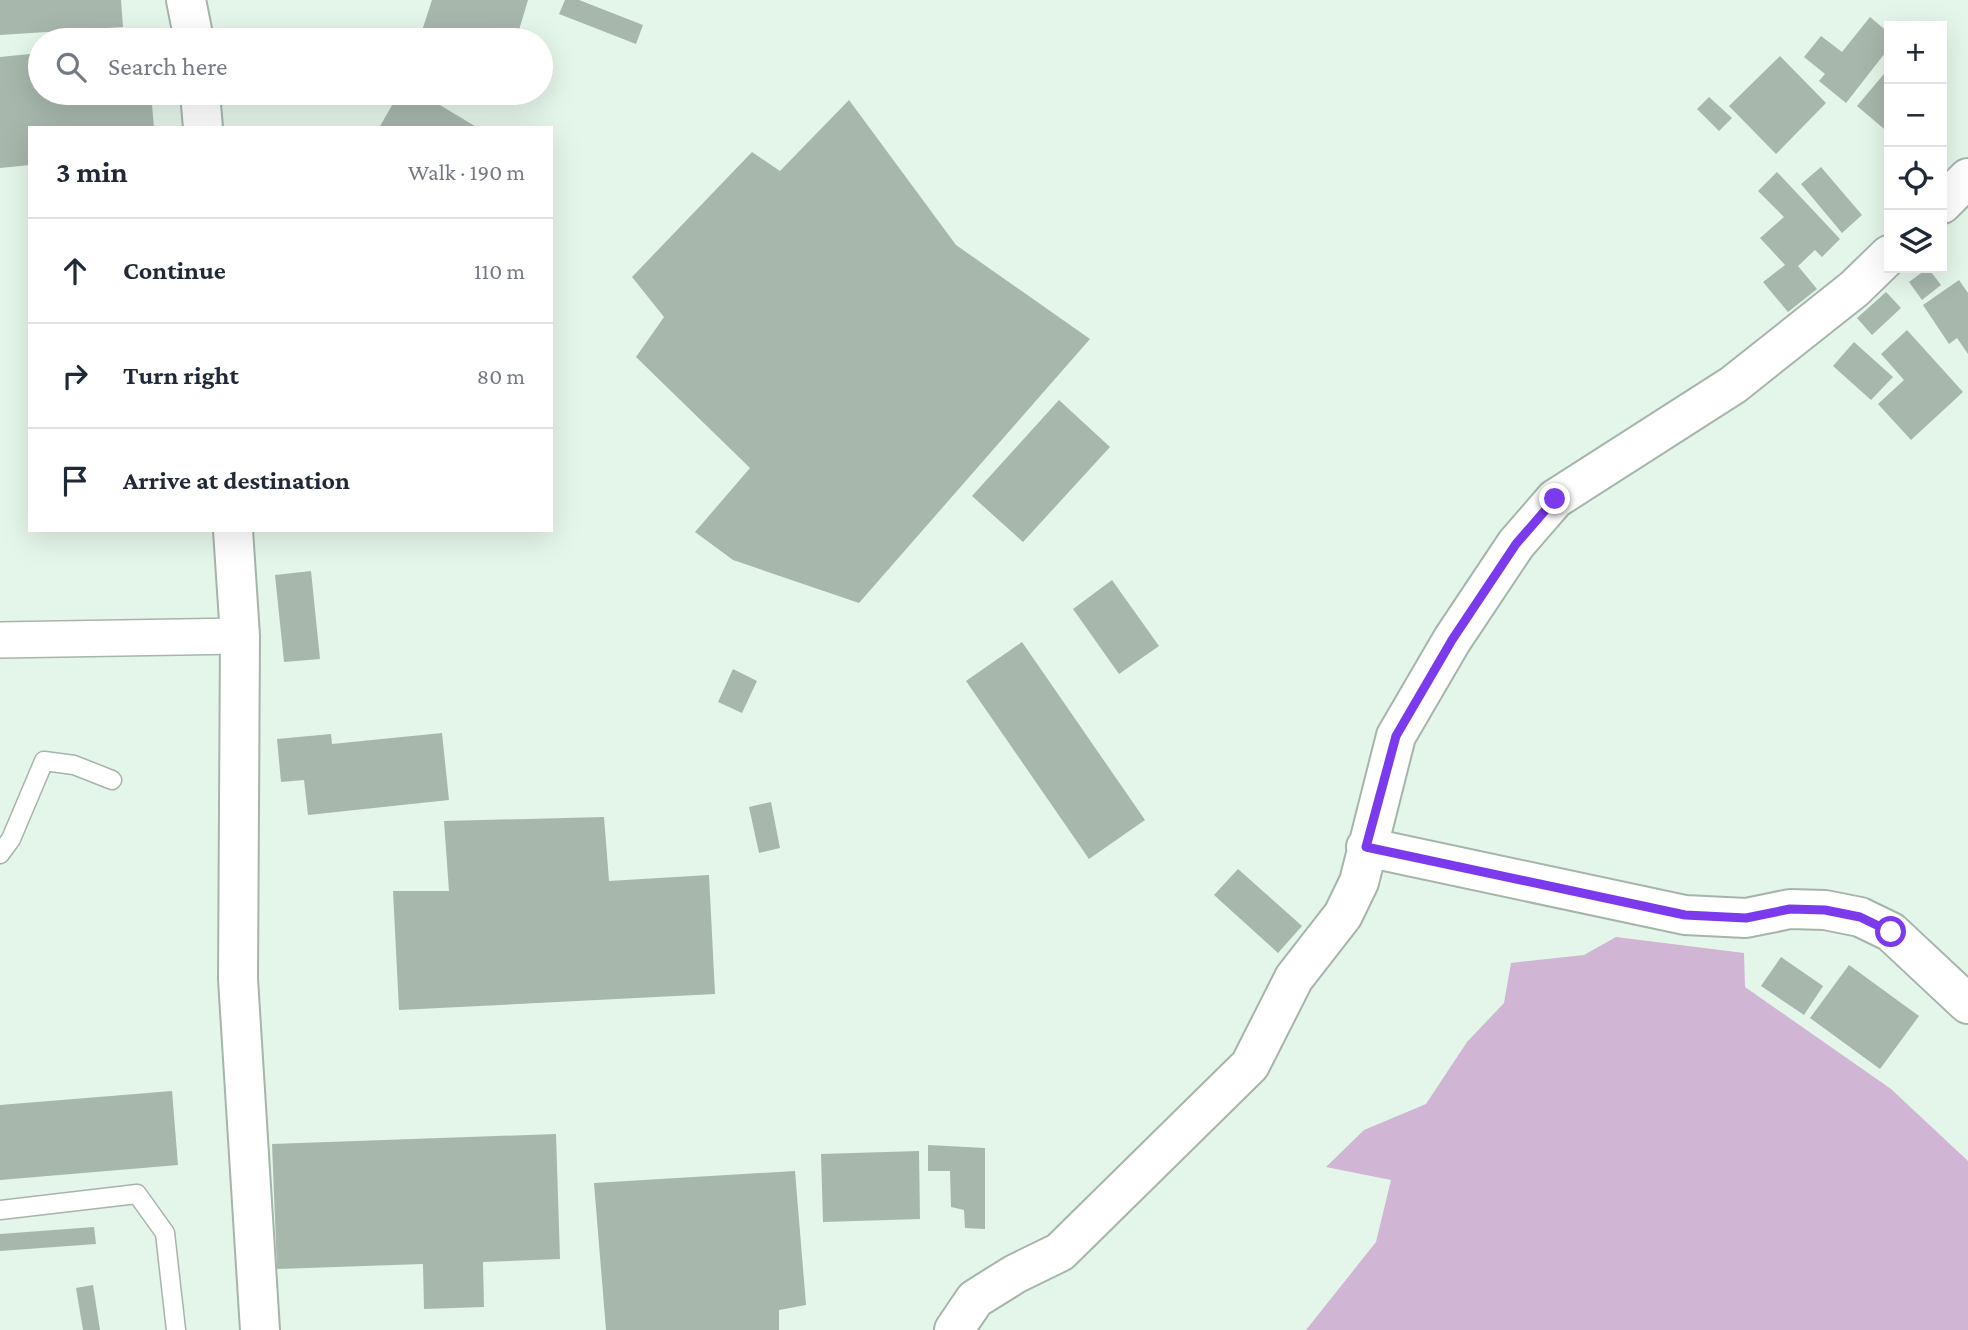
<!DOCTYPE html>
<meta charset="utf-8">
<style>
:root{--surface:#fff;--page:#f6f6f7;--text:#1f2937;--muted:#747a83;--line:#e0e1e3}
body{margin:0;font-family:"Crimson Pro",serif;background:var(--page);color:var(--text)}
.controls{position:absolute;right:21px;top:21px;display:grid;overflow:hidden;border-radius:0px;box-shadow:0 7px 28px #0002}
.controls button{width:63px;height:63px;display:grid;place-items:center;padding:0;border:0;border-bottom:2px solid var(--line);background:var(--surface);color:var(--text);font:35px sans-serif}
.stop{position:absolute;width:21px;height:21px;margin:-16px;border:5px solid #7c3aed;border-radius:50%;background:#fff}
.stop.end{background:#7c3aed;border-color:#fff;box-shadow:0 2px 7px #0008}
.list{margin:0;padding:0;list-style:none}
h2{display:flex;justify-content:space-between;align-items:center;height:91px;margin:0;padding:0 28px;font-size:30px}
h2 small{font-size:23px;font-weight:400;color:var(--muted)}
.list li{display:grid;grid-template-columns:46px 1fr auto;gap:21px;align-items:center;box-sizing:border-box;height:105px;padding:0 28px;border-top:2px solid var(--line)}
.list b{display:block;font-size:26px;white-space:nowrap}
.list em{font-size:23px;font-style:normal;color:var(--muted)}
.icon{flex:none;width:38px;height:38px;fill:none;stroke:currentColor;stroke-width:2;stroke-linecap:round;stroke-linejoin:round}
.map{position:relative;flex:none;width:1968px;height:1330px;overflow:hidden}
.search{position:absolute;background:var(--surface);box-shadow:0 7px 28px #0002;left:28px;top:28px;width:525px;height:77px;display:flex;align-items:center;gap:18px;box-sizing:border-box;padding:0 24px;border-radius:38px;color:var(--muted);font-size:26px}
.panel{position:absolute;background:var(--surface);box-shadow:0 7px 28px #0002;left:28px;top:126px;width:525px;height:406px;border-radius:0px}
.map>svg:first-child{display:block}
.forest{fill:#d0b5d4}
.building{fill:#a7b7ac}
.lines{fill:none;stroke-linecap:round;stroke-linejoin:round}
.service-casing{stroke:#a5b5aa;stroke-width:21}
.minor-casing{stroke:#a5b5aa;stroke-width:38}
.tertiary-casing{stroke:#a5b5aa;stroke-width:42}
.service{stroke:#fff;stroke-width:18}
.minor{stroke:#fff;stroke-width:35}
.tertiary{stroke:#fff;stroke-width:38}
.route{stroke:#7c3aed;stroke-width:9}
</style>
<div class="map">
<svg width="1968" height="1330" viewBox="0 0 1968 1330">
<rect width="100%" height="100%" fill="#e4f5e9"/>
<path class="forest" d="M 1616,937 L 1744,953 L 1745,987 L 1891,1089 L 1968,1161 L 1968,1330 L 1306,1330 L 1376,1242 L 1391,1180 L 1326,1167 L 1364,1130 L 1426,1104 L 1467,1042 L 1504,1003 L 1511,963 L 1584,955 Z"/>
<path class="building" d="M 0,0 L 121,0 L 123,27 L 0,35 Z
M 432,0 L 528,0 L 516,40 L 419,40 Z
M 565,0 L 579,0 L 643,25 L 636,44 L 559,14 Z
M 1870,17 L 1889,33 L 1889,48 L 1846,103 L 1819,81 L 1825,74 L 1804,57 L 1821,36 L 1842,52 Z
M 40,53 L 40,93 L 151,93 L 154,128 L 30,128 L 30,165 L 0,168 L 0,57 Z
M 1780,56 L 1826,103 L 1776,154 L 1729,106 Z
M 1889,68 L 1889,133 L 1857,106 Z
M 399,93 L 420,93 L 478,128 L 379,128 Z
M 1709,97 L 1732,118 L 1719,131 L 1697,109 Z
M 849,100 L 956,245 L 1090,339 L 859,603 L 733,560 L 695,532 L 750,468 L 636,357 L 664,317 L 632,277 L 752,152 L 780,171 Z
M 1821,167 L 1862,215 L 1842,233 L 1801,184 Z
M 1777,172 L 1840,239 L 1822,257 L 1815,250 L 1798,266 L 1817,289 L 1788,312 L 1763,282 L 1785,265 L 1760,238 L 1784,217 L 1758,191 Z
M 1928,268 L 1941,285 L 1922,300 L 1909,282 Z
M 1959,280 L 1968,293 L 1968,354 L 1957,338 L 1949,344 L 1923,305 Z
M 1886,292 L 1901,308 L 1872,335 L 1857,318 Z
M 1907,330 L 1963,392 L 1911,440 L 1878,404 L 1904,380 L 1881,354 Z
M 1854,342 L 1893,377 L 1871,400 L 1833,366 Z
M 1059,400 L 1110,447 L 1023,542 L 972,496 Z
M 311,571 L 320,659 L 284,662 L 275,575 Z
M 1112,580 L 1159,646 L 1119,674 L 1073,609 Z
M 1022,642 L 1145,820 L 1089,859 L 966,681 Z
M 733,669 L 757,681 L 742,713 L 718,702 Z
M 442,733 L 449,800 L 308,815 L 304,780 L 281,782 L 277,739 L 331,734 L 332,744 Z
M 771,802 L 780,848 L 759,853 L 749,807 Z
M 604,817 L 609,881 L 709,875 L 715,994 L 399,1010 L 393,891 L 449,891 L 444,821 Z
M 1238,869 L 1302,926 L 1278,953 L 1214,895 Z
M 1781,957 L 1823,986 L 1804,1015 L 1761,986 Z
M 1849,965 L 1919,1016 L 1880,1069 L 1810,1018 Z
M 172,1091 L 178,1165 L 0,1180 L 0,1105 Z
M 556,1134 L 560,1259 L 483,1262 L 484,1307 L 424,1309 L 423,1264 L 277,1269 L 272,1144 Z
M 928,1145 L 985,1148 L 985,1229 L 965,1228 L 964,1210 L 951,1207 L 950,1171 L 928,1171 Z
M 919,1151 L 920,1219 L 823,1222 L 821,1154 Z
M 795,1171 L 806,1305 L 779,1310 L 779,1330 L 606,1330 L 594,1183 Z
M 94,1227 L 96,1244 L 0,1251 L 0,1234 Z
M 93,1285 L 100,1330 L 83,1330 L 76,1288 Z"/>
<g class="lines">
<defs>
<path id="service" d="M 0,854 L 11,839 L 44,761 L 74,765 L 112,780
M 0,1210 L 137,1194 L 165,1233 L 176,1330"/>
<path id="minor" d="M 0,640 L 240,636"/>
<path id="tertiary" d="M 186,0 L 194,40
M 200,93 L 203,128
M 1942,204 L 1968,178
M 233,530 L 240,636 L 238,979 L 260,1330
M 1366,847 L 1685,915 L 1746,918 L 1790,909 L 1825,910 L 1860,917 L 1891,932 L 1968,1004
M 954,1330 L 975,1299 L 1015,1274 L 1060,1252 L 1250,1065 L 1294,978 L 1343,915 L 1359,882 L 1396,736 L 1452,640 L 1516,544 L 1555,499 L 1733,385 L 1854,289 L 1889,255"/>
</defs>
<use href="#service" class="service-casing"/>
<use href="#minor" class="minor-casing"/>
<use href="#tertiary" class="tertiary-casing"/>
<use href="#service" class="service"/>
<use href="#minor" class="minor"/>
<use href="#tertiary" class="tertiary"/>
</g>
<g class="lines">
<path class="route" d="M 1555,499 L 1516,544 L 1452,640 L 1396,736 L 1366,847 L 1685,915 L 1746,918 L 1790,909 L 1825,910 L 1860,917 L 1891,932"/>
</g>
</svg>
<div class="controls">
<button>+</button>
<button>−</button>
<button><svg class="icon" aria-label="locate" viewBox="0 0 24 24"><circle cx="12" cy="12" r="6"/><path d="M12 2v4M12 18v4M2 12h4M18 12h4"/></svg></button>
<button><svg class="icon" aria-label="layers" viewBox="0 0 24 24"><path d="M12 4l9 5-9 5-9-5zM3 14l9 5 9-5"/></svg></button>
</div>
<div class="stop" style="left:1891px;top:932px"></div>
<div class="stop end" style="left:1555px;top:499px"></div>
<div class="search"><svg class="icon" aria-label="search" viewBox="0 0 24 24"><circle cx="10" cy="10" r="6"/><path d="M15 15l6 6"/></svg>Search here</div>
<section class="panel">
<h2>3 min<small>Walk · 190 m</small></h2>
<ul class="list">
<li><svg class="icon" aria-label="ahead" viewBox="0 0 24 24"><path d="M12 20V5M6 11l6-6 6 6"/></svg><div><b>Continue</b></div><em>110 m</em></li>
<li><svg class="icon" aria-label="right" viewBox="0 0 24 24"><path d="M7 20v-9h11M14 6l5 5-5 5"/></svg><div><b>Turn right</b></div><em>80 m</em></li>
<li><svg class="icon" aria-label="arrive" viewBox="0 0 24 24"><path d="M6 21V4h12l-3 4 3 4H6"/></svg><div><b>Arrive at destination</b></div></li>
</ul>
</section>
</div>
